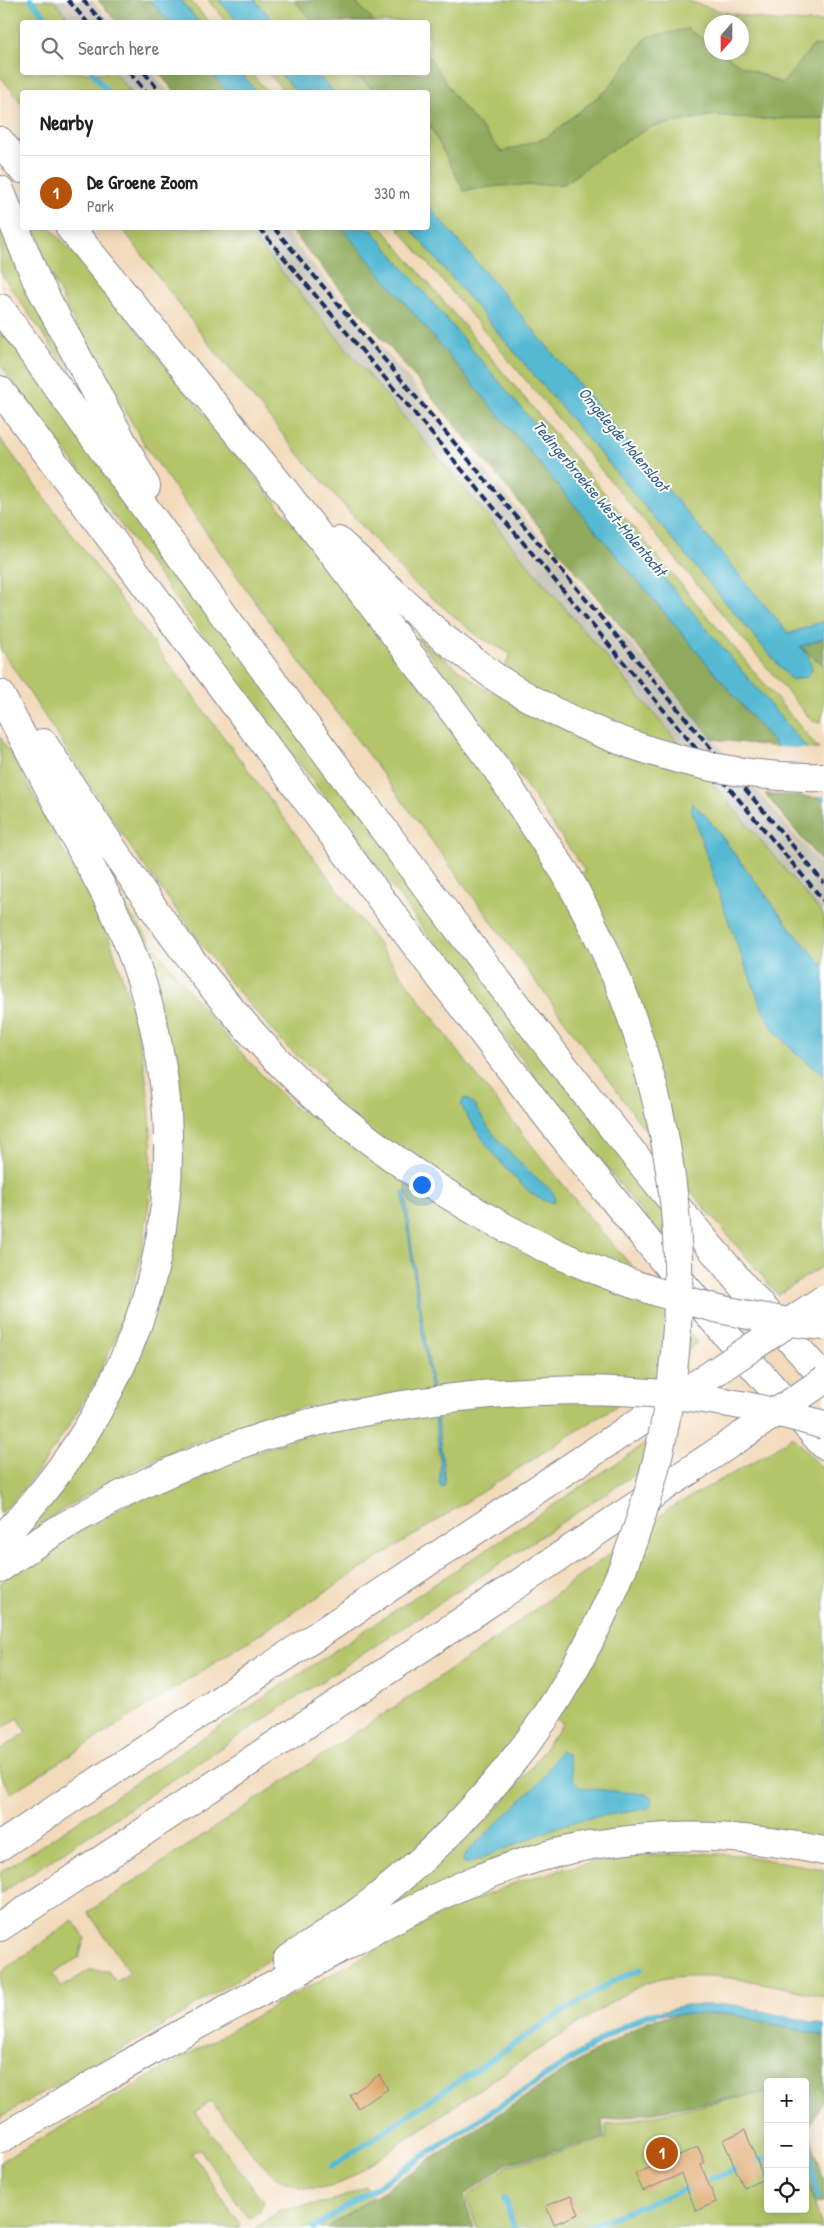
<!DOCTYPE html>
<meta charset="utf-8">
<style>
:root{--surface:#fff;--page:#f2f2f2;--text:#202124;--muted:#757577;--line:#e0e0e0;--accent:#b45309}
body{margin:0;font-family:"Patrick Hand",sans-serif;background:var(--page);color:var(--text)}
.controls{position:absolute;right:15px;bottom:15px;display:grid;overflow:hidden;border-radius:5px;box-shadow:0 2px 12px #0003}
.controls button{width:45px;height:45px;display:grid;place-items:center;padding:0;border:0;border-bottom:1px solid var(--line);background:var(--surface);color:var(--text);font:25px sans-serif}
.compass{position:absolute;left:704px;top:15px;width:45px;height:45px;border-radius:50%;background:var(--surface);box-shadow:0 2px 12px #0003;rotate:201deg}
.you{position:absolute;left:421px;top:1184px;width:18px;height:18px;margin:-12px;border:4px solid #fff;border-radius:50%;background:#1a73e8;box-shadow:0 0 0 8px #1a73e833}
.badge{display:grid;place-items:center;width:32px;height:32px;border-radius:50%;background:var(--accent);color:#fff;font-size:16px;font-weight:700}
.pin{position:absolute;translate:-50% -50%;border:2px solid #fff;box-shadow:0 1px 5px #0006}
.list{margin:0;padding:0;list-style:none}
h2{display:flex;justify-content:space-between;align-items:center;height:65px;margin:0;padding:0 20px;font-size:21px}
h2 small{font-size:16px;font-weight:400;color:var(--muted)}
.list li{display:grid;grid-template-columns:32px 1fr auto;gap:15px;align-items:center;box-sizing:border-box;height:75px;padding:0 20px;border-top:1px solid var(--line)}
.list b{display:block;font-size:19px;white-space:nowrap}
.list p{margin:0;font-size:16px;white-space:nowrap;color:var(--muted)}
.list em{font-size:16px;font-style:normal;color:var(--muted)}
.icon{flex:none;width:28px;height:28px;fill:none;stroke:currentColor;stroke-width:2;stroke-linecap:round;stroke-linejoin:round}
.map{position:relative;flex:none;width:824px;height:2228px;overflow:hidden}
.search{position:absolute;background:var(--surface);box-shadow:0 2px 12px #0003;left:20px;top:20px;width:410px;height:55px;display:flex;align-items:center;gap:12px;box-sizing:border-box;padding:0 18px;border-radius:5px;color:var(--muted);font-size:19px}
.panel{position:absolute;background:var(--surface);box-shadow:0 2px 12px #0003;left:20px;top:90px;width:410px;height:140px;border-radius:5px}
.map>svg:first-child{display:block}
.industrial{fill:#c8c4b8}
.green{fill:#b4c467;stroke:#687a62}
.forest{fill:#8faa5c;stroke:#556c5d}
.water{fill:#54b9d3;stroke:#387498}
.pier{fill:#f2daba}
.lines{fill:none;stroke-linecap:round;stroke-linejoin:round}
.stream{stroke:#54b9d3;stroke-width:6}
.building{fill:#dfa669}
.highway-casing{stroke:#86848c;stroke-width:30}
.highway{stroke:#fff;stroke-width:28}
.rail{stroke:#1b2f5e;stroke-width:4;stroke-dasharray:8 4;stroke-linecap:butt}
.highway-bridge-casing{stroke:#86848c;stroke-width:30;stroke-linecap:butt}
.highway-bridge{stroke:#fff;stroke-width:28}
.labels{text-anchor:middle;dominant-baseline:central;stroke-width:4;stroke-linejoin:round;paint-order:stroke}
.water-label{font-size:16px;font-style:italic;fill:#2f5f87;stroke:#fff}
</style>
<div class="map">
<svg width="824" height="2228" viewBox="0 0 824 2228">
<rect width="100%" height="100%" fill="#fff"/>
<filter id="ink" filterUnits="userSpaceOnUse"><feTurbulence type="fractalNoise" baseFrequency=".02" numOctaves="2"/><feDisplacementMap in="SourceGraphic" scale="10" xChannelSelector="R" yChannelSelector="G"/><feConvolveMatrix kernelMatrix="1 2 1 2 8 2 1 2 1" color-interpolation-filters="sRGB"/></filter>
<filter id="wash" filterUnits="userSpaceOnUse"><feTurbulence type="fractalNoise" baseFrequency=".0096" numOctaves="4" result="noise"/><feDisplacementMap in="SourceGraphic" scale="20" xChannelSelector="R" yChannelSelector="G"/><feGaussianBlur stdDeviation="1.12" result="paint"/><feColorMatrix in="noise" values="0 0 0 0 0 0 0 0 0 0 0 0 0 0 0 0 0 1.4 0 .05"/><feComposite in="paint" operator="in"/></filter>
<g filter="url(#wash)">
<rect width="100%" height="100%" fill="#f2daba"/>
<path class="industrial" d="M 53,0 L 92,0 L 111,22 L 72,22 Z
M 114,73 L 152,73 L 169,92 L 131,92 Z
M 245,228 L 282,228 L 586,591 L 803,844 L 824,869 L 824,916 Z"/>
<path class="green" d="M 0,0 L 53,0 L 72,22 L 22,22 L 22,72 L 114,73 L 131,92 L 22,92 L 22,104 L 0,76 Z
M 180,0 L 190,0 L 209,22 L 199,22 Z
M 208,0 L 219,0 L 238,22 L 226,22 Z
M 255,0 L 294,0 L 313,22 L 274,22 Z
M 354,0 L 685,0 L 723,12 L 774,21 L 824,22 L 824,45 L 813,46 L 782,84 L 740,65 L 722,53 L 742,52 L 742,22 L 712,22 L 711,45 L 688,29 L 647,37 L 608,89 L 546,138 L 502,152 L 457,100 L 428,55 L 428,22 L 374,22 Z
M 241,73 L 251,73 L 268,92 L 257,92 Z
M 268,73 L 280,73 L 297,92 L 285,92 Z
M 316,73 L 356,73 L 366,84 L 379,92 L 333,92 Z
M 715,115 L 757,119 L 824,118 L 824,621 L 789,634 L 428,205 L 428,122 L 465,191 L 497,186 L 564,184 L 600,157 L 650,127 Z
M 0,195 L 74,365 L 69,372 L 0,272 Z
M 34,228 L 51,228 L 96,279 L 383,636 L 486,772 L 557,883 L 585,871 L 485,726 L 416,637 L 491,694 L 511,654 L 479,637 L 408,578 L 302,458 L 209,344 L 122,228 L 245,228 L 824,916 L 824,967 L 792,930 L 706,816 L 692,804 L 705,852 L 779,1034 L 801,1057 L 824,1074 L 824,1265 L 778,1295 L 689,1189 L 256,603 L 146,447 L 76,326 L 43,258 Z
M 370,228 L 382,228 L 819,749 L 807,749 Z
M 398,228 L 410,228 L 791,680 L 809,657 L 800,647 L 824,665 L 824,710 L 820,723 L 812,721 Z
M 0,325 L 664,1209 L 665,1242 L 503,1035 L 0,364 Z
M 0,438 L 479,1079 L 589,1217 L 698,1342 L 616,1406 L 11,1793 L 0,1775 L 0,1750 L 27,1732 L 18,1718 L 0,1730 L 0,1583 L 24,1564 L 131,1502 L 171,1482 L 313,1433 L 307,1406 C 251,1422 195,1440 142,1465 C 92,1488 46,1520 0,1552 L 87,1445 L 176,1162 L 116,894 C 172,972 229,1046 299,1112 L 326,1080 L 285,1045 L 227,979 L 134,852 L 0,648 Z
M 0,737 C 23,773 42,812 62,849 C 76,874 92,899 103,924 C 113,946 120,970 127,993 C 168,1130 159,1271 86,1397 C 62,1438 34,1481 0,1514 Z
M 793,1436 L 824,1471 L 824,1840 L 670,1826 L 366,1924 C 408,1889 452,1855 490,1816 C 518,1788 540,1755 563,1723 L 539,1708 L 473,1795 L 367,1893 L 283,1951 L 150,2033 L 0,2117 L 0,1973 L 73,1921 L 85,1938 L 79,1957 L 53,1974 L 61,1988 L 89,1970 L 108,1971 L 116,1982 L 130,1973 L 88,1912 L 493,1641 L 669,1509 L 762,1457 Z
M 651,1440 L 644,1468 L 0,1894 L 0,1873 Z
M 695,1853 L 739,1855 L 824,1869 L 824,1996 C 773,1986 719,1970 667,1978 C 638,1982 607,2005 583,2021 C 502,2071 425,2127 347,2180 C 276,2212 249,2144 211,2101 L 195,2112 L 263,2201 L 261,2209 L 249,2219 L 200,2149 L 192,2153 L 241,2226 L 238,2228 L 193,2228 L 191,2226 L 182,2228 L 0,2228 L 0,2162 L 284,2000 L 444,1913 L 517,1882 L 575,1866 L 611,1858 Z
M 768,2092 L 768,2209 L 805,2209 L 805,2171 L 822,2228 L 477,2228 L 467,2197 L 507,2166 L 606,2139 L 606,2125 Z
M 365,2186 L 373,2198 L 327,2228 L 256,2228 L 282,2209 L 328,2202 L 351,2194 Z"/>
<path class="forest" d="M 98,0 L 150,0 L 169,22 L 117,22 Z
M 294,0 L 354,0 L 374,22 L 313,22 Z
M 688,29 L 711,45 L 712,52 L 722,53 L 740,65 L 782,84 L 813,46 L 824,45 L 824,118 L 757,119 L 715,115 L 650,127 L 600,157 L 564,184 L 497,186 L 464,191 L 428,122 L 428,92 C 395,92 379,100 356,73 L 428,72 L 428,55 L 457,100 L 502,152 L 546,138 L 608,89 L 647,37 Z
M 159,73 L 211,73 L 228,92 L 175,92 Z
M 289,228 L 342,228 L 777,747 L 713,739 L 463,434 Z
M 824,638 L 824,665 L 800,647 Z
M 765,794 L 820,798 L 824,803 L 824,865 Z
M 686,2013 L 731,2014 L 824,2036 L 824,2099 L 808,2127 L 822,2177 L 824,2178 L 824,2202 L 814,2203 L 805,2171 L 805,2082 L 768,2082 L 768,2092 L 602,2121 L 604,2138 L 506,2164 L 464,2196 L 474,2228 L 327,2228 L 582,2059 L 649,2020 Z"/>
<path class="water" d="M 150,0 L 180,0 L 199,22 L 169,22 Z
M 219,0 L 255,0 L 274,22 L 238,22 Z
M 211,73 L 241,73 L 257,92 L 228,92 Z
M 280,73 L 316,73 L 333,92 L 297,92 Z
M 428,205 L 789,634 L 824,621 L 824,638 L 800,647 L 809,657 L 812,669 L 807,677 L 791,680 L 410,228 L 428,228 Z
M 342,228 L 370,228 L 763,696 L 824,769 L 824,803 Z
M 692,803 L 706,816 L 792,930 L 824,967 L 824,1074 C 805,1061 784,1045 771,1025 C 762,1011 756,993 750,977 C 727,922 710,865 691,808 Z
M 464,1098 C 476,1101 481,1118 488,1127 C 507,1152 528,1171 552,1191 L 555,1197 L 554,1202 C 529,1208 471,1126 461,1105 Z
M 402,1191 L 406,1192 L 409,1226 L 441,1447 L 445,1483 L 443,1487 L 440,1485 L 440,1458 Z
M 560,1751 L 568,1755 L 573,1780 L 581,1788 L 645,1794 L 652,1797 L 653,1805 L 646,1809 L 589,1818 L 563,1825 L 470,1863 L 464,1863 L 463,1859 L 465,1854 L 540,1782 Z
M 686,2005 L 735,2005 L 824,2025 L 824,2036 L 731,2014 L 649,2014 Z"/>
<path class="pier" d="M 774,747 L 811,749 L 824,765 L 824,796 L 816,797 Z"/>
<g class="lines">
<path class="stream" d="M 31,0 L 50,22
M 92,72 L 108,92
M 805,2133 L 818,2197
M 331,2167 L 556,2016 L 612,1982 L 641,1969
M 505,2198 L 514,2228
M 314,2228 L 613,2032 L 649,2014 L 656,2013
M 585,2228 L 768,2157"/>
</g>
<g id="blocks">
<path class="building" d="M 379,2075 L 388,2089 L 358,2108 L 350,2095 Z
M 745,2130 L 764,2179 L 744,2188 L 723,2140 Z
M 698,2147 L 705,2163 L 701,2165 L 716,2202 L 696,2211 L 681,2174 L 643,2191 L 635,2174 Z
M 571,2196 L 579,2214 L 554,2224 L 546,2206 Z"/>
</g>
</g>
<g filter="url(#ink)">
<use href="#blocks" fill-opacity="0" stroke="#86848c" stroke-width="1"/>
<g class="lines">
<defs>
<path id="highway" d="M 0,141 L 22,169
M 0,190 L 36,279 L 146,486
M 70,228 L 284,490 L 447,703 L 496,768 L 566,874
M 0,308 C 124,480 250,652 378,822 C 520,1013 665,1201 824,1378
M 0,390 C 129,563 257,735 387,907 C 526,1092 667,1274 824,1445
M 338,541 L 442,637 L 495,677
M 0,694 C 27,745 53,796 80,847 C 97,879 115,909 128,943 C 212,1160 161,1374 0,1540
M 43,743 C 124,866 202,993 312,1094
M 0,1568 C 91,1503 198,1453 306,1424
M 0,1846 L 684,1392
M 0,1927 L 743,1435
M 287,1960 C 315,1941 343,1924 370,1903 C 438,1851 496,1788 545,1718
M 0,2139 C 51,2110 101,2080 152,2050 C 201,2022 252,1996 303,1969 C 359,1939 416,1905 475,1880 C 590,1832 703,1826 824,1851"/>
</defs>
<use href="#highway" class="highway-casing"/>
<use href="#highway" class="highway"/>
<path class="rail" d="M 68,0 L 87,22
M 83,0 L 102,22
M 129,72 L 146,92
M 144,72 L 160,92
M 259,228 L 824,901
M 274,228 L 824,883"/>
<defs>
<path id="highway-bridge" d="M 495,677 C 590,739 709,780 824,777
M 312,1094 C 459,1220 629,1307 824,1326
M 697,1384 L 824,1299
M 306,1424 C 479,1384 652,1374 824,1425
M 743,1435 L 824,1380
M 545,1718 C 717,1451 721,1148 566,874"/>
</defs>
<use href="#highway-bridge" class="highway-bridge-casing"/>
<use href="#highway-bridge" class="highway-bridge"/>
</g>
</g>
<g class="labels">
<g class="water-label">
<text transform="translate(624 439) rotate(50)">Omgelegde Molensloot</text>
<text transform="translate(600 498) rotate(50)">Tedingerbroekse West-Molentocht</text>
</g>
</g>
</svg>
<div class="controls">
<button>+</button>
<button>−</button>
<button><svg class="icon" aria-label="locate" viewBox="0 0 24 24"><circle cx="12" cy="12" r="6"/><path d="M12 2v4M12 18v4M2 12h4M18 12h4"/></svg></button>
</div>
<svg class="compass" viewBox="-18 -18 36 36"><path d="M0-13l5 13h-10z" fill="#e53935"/><path d="M0 13l5-13h-10z" fill="#757577"/></svg>
<div class="you"></div>
<div class="pin badge" style="left:662px;top:2153px">1</div>
<div class="search"><svg class="icon" aria-label="search" viewBox="0 0 24 24"><circle cx="10" cy="10" r="6"/><path d="M15 15l6 6"/></svg>Search here</div>
<section class="panel">
<h2>Nearby<small></small></h2>
<ul class="list">
<li><span class="badge">1</span><div><b>De Groene Zoom</b><p>Park</p></div><em>330 m</em></li>
</ul>
</section>
</div>
